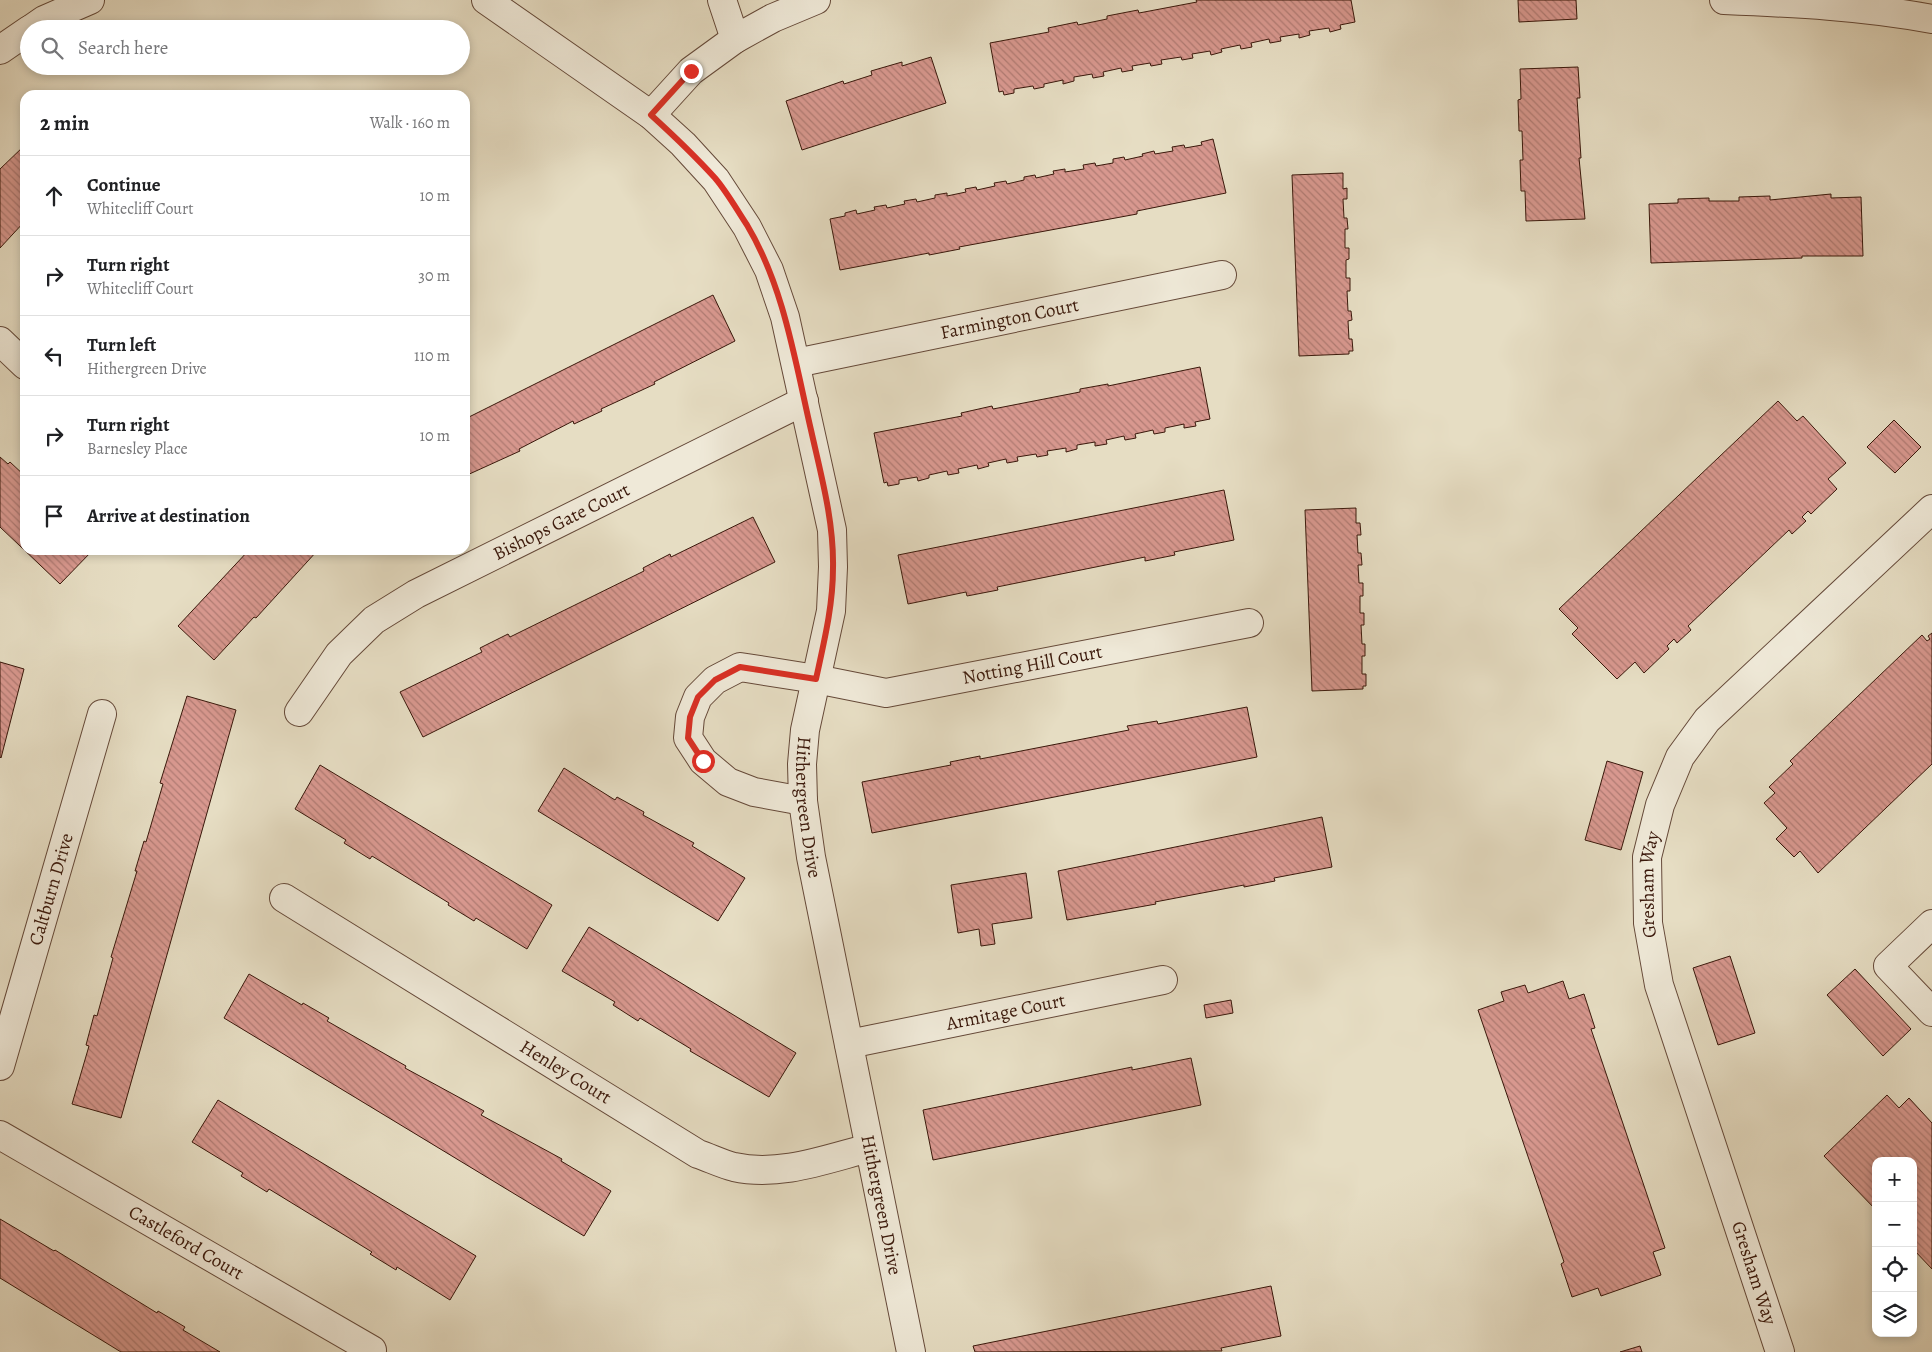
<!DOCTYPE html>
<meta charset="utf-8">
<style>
:root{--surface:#fff;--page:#f6f6f6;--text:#202124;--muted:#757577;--line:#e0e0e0}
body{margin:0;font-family:Alegreya,serif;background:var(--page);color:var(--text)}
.controls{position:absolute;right:15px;bottom:15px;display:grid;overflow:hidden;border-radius:10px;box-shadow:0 2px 8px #0003}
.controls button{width:45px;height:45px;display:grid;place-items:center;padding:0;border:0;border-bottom:1px solid var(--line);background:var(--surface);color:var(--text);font:25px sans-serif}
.stop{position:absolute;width:15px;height:15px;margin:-11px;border:4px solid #d93025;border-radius:50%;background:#fff}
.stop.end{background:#d93025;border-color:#fff;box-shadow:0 1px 5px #0008}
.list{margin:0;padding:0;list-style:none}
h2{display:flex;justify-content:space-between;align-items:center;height:65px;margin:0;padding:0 20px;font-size:21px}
h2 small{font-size:16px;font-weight:400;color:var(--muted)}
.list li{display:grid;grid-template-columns:32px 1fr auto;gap:15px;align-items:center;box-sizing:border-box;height:80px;padding:0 20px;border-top:1px solid var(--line)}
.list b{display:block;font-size:19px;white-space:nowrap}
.list p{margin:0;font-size:16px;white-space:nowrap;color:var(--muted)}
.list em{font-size:16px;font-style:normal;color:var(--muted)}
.icon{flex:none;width:28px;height:28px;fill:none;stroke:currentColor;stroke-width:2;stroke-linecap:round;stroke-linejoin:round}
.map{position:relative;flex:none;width:1932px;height:1352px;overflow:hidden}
.search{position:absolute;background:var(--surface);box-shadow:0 2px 8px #0003;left:20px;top:20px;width:450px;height:55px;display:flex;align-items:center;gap:12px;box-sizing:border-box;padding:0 18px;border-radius:28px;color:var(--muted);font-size:19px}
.panel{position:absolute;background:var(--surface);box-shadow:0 2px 8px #0003;left:20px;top:90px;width:450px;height:465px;border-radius:15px}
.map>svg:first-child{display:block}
.building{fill:url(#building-back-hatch);stroke:#3a180b}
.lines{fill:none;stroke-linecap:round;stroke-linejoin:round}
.street-casing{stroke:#654939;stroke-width:30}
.street{stroke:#efe9d8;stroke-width:28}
.route{stroke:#d93025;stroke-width:6}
.labels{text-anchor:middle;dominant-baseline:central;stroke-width:4;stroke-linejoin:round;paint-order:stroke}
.street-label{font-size:19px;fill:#3a180b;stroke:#efe9d8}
</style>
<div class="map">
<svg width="1932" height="1352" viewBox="0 0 1932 1352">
<defs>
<pattern id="building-back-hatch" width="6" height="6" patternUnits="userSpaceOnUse" patternTransform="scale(1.25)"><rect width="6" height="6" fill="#d8988f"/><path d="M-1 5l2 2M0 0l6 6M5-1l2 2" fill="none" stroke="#b07b73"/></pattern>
</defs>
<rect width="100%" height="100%" fill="#e6ddc3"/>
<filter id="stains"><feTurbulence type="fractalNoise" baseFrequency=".004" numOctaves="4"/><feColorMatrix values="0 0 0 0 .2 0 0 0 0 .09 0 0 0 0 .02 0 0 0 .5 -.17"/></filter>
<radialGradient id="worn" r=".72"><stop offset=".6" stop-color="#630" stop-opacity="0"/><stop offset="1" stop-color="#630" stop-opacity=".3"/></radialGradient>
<path class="building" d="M 1196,0 L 1351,0 L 1355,22 L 1340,25 L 1341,29 L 1330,32 L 1329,28 L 1309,31 L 1310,35 L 1299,38 L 1299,34 L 1280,37 L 1281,41 L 1270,43 L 1269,39 L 1251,43 L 1252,47 L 1241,49 L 1240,45 L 1221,49 L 1222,52 L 1211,55 L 1210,51 L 1192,54 L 1193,58 L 1182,60 L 1181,57 L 1161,60 L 1162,64 L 1151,66 L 1150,63 L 1132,66 L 1133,70 L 1122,72 L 1121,68 L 1103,72 L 1104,76 L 1093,78 L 1092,74 L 1074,77 L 1074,81 L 1063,84 L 1063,80 L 1044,84 L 1044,87 L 1034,89 L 1033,86 L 1014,89 L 1014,93 L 1004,95 L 1003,91 L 999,92 L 990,43 L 1049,32 L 1048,28 L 1077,22 L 1078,25 L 1107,19 L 1107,16 L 1138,10 L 1139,13 L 1197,2 Z
M 1518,0 L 1576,0 L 1577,19 L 1519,22 Z
M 931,57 L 946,103 L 802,150 L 786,101 L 843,81 L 844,84 L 872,75 L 871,71 L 902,62 L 902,66 Z
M 1578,67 L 1580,98 L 1577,98 L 1581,158 L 1579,158 L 1585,219 L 1526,221 L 1525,191 L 1521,191 L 1520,160 L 1523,160 L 1522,131 L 1519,131 L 1518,100 L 1521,99 L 1520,69 Z
M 1213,139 L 1226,193 L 1137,211 L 1137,214 L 959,247 L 960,249 L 929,255 L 929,253 L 840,270 L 830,219 L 845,216 L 845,213 L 856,210 L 857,214 L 875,210 L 874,207 L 886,205 L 887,208 L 905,204 L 904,201 L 916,199 L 917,202 L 935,198 L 935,195 L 947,193 L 947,196 L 966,192 L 965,189 L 976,187 L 977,190 L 995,186 L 994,183 L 1006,181 L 1007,184 L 1024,180 L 1024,177 L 1035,175 L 1036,178 L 1054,174 L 1053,171 L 1065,169 L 1065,172 L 1084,169 L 1083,165 L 1095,163 L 1096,166 L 1113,163 L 1113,159 L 1124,157 L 1125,160 L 1143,156 L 1142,154 L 1154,151 L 1155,154 L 1173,151 L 1172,147 L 1184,145 L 1185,148 L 1202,145 L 1201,142 Z
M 25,145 L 25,221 L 0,248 L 0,169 Z
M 1343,173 L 1343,189 L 1347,188 L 1347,199 L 1343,199 L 1344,218 L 1347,218 L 1348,229 L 1345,229 L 1345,248 L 1349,248 L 1349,259 L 1346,260 L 1346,278 L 1350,278 L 1350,291 L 1347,291 L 1348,311 L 1351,311 L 1352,320 L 1348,321 L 1349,339 L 1352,339 L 1353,351 L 1349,351 L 1349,354 L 1299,356 L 1292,175 Z
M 1831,194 L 1831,198 L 1861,197 L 1863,256 L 1802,256 L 1802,258 L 1651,263 L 1649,204 L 1678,203 L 1678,199 L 1709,198 L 1709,201 L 1739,201 L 1739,197 L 1770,196 L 1770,200 Z
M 713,295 L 735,341 L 654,382 L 655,384 L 601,409 L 602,411 L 574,424 L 573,421 L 519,449 L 520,451 L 465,476 L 465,419 Z
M 1200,367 L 1210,419 L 1195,422 L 1196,426 L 1184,428 L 1184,424 L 1165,428 L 1165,432 L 1154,434 L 1153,430 L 1135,434 L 1136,438 L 1125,440 L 1124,436 L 1106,440 L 1107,444 L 1095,446 L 1095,442 L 1077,445 L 1077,449 L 1066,452 L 1066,448 L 1047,451 L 1048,455 L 1037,457 L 1036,454 L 1017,457 L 1018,461 L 1007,463 L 1006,459 L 988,463 L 989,466 L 978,469 L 977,465 L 958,469 L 959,473 L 948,475 L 947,471 L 929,475 L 929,478 L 918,481 L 917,477 L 899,480 L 899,484 L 888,486 L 887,482 L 884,483 L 874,433 L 962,416 L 961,413 L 992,406 L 993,409 L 1080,392 L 1080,389 L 1108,384 L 1108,386 Z
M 1778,401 L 1797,421 L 1803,416 L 1846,463 L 1828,479 L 1837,489 L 1811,514 L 1808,511 L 1802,517 L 1806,521 L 1792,534 L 1789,530 L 1688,626 L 1691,630 L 1677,643 L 1674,639 L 1667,646 L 1669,649 L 1644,673 L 1635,662 L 1617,679 L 1572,634 L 1578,628 L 1559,609 Z
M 1894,420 L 1921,447 L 1895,473 L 1867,447 Z
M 0,457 L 8,464 L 10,462 L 25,476 L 25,550 L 93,550 L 60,584 L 0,527 Z
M 1224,490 L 1234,540 L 1174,552 L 1175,555 L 1145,561 L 1145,557 L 997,587 L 998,590 L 967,596 L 966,592 L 908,604 L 898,555 Z
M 1356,508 L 1356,523 L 1360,523 L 1361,535 L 1357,535 L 1358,553 L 1361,553 L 1362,565 L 1358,565 L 1359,583 L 1363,583 L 1363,596 L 1360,596 L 1360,613 L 1364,613 L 1364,625 L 1361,625 L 1362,644 L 1365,644 L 1365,656 L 1362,656 L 1362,674 L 1366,674 L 1366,686 L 1363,686 L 1363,689 L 1312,691 L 1305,510 Z
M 753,517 L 775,562 L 423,737 L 400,692 L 482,652 L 480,648 L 508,634 L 510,637 L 644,571 L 643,568 L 670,554 L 671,557 Z
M 249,550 L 317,551 L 256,618 L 254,617 L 214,660 L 178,626 Z
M 1932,633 L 1932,764 L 1818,873 L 1800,851 L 1794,857 L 1776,839 L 1787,828 L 1764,803 L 1775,793 L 1769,787 L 1793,764 L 1790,761 L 1922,635 L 1927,641 L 1930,639 L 1928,636 Z
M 0,662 L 24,669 L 1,758 L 0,757 Z
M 187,696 L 236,710 L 121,1118 L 72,1104 L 89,1046 L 86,1045 L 94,1015 L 97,1016 L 113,958 L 111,957 L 137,871 L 135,871 L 144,841 L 146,842 L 163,784 L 160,783 Z
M 1247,707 L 1257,757 L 872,833 L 862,782 L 951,765 L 950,762 L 980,756 L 980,759 L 1129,730 L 1127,726 L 1157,721 L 1158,724 Z
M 1607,761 L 1643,772 L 1621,850 L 1585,840 Z
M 320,765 L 552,905 L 527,949 L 476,918 L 474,921 L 448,905 L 449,903 L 372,856 L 370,859 L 344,843 L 346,840 L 295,809 Z
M 564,768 L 615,800 L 617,797 L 644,812 L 643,815 L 694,843 L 692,846 L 745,878 L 718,921 L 538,811 Z
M 1322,817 L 1332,867 L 1274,878 L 1275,881 L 1244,887 L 1244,885 L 1155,902 L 1156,904 L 1067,920 L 1058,871 Z
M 1026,873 L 1032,918 L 992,924 L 995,944 L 981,946 L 979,929 L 958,933 L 951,885 Z
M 589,927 L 796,1053 L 769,1097 L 690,1051 L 691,1049 L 640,1018 L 638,1021 L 613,1005 L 615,1002 L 562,971 Z
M 1730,956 L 1755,1033 L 1718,1045 L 1693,968 Z
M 1855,969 L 1911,1029 L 1883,1056 L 1827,995 Z
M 249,974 L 302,1005 L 303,1003 L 329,1018 L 327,1021 L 406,1066 L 405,1068 L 484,1111 L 481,1115 L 562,1159 L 561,1161 L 611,1191 L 584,1236 L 224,1018 Z
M 1563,981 L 1569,999 L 1584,994 L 1595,1028 L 1591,1029 L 1665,1248 L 1653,1252 L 1661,1275 L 1601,1296 L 1598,1288 L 1572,1297 L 1561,1264 L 1564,1262 L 1478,1010 L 1504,1001 L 1501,992 L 1525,985 L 1528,993 Z
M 1231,1000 L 1233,1013 L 1206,1018 L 1204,1005 Z
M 1191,1058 L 1201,1105 L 933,1160 L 923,1110 L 1132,1067 L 1132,1070 Z
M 1887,1095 L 1899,1108 L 1909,1098 L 1932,1123 L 1932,1269 L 1913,1249 L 1913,1161 L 1876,1161 L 1876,1210 L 1824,1156 Z
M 218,1100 L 476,1256 L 450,1300 L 397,1267 L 396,1270 L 370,1254 L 372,1252 L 269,1189 L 267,1192 L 241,1176 L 243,1173 L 192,1142 Z
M 0,1219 L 54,1251 L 55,1250 L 157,1313 L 158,1311 L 185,1327 L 183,1330 L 220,1352 L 121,1352 L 0,1278 Z
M 1271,1286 L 1281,1336 L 1221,1348 L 1222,1351 L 975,1352 L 973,1346 Z
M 1640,1346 L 1642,1352 L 1620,1352 Z"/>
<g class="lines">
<defs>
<g id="street">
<path id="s1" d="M 486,0 L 651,115 L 683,144 L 716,180 L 747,227 L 769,270 L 785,317 L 832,530 L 833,567 L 831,611 L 805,730 L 802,764 L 803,801 L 811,857 L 911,1352"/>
<path d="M 722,0 L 735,39"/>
<path d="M 1724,0 C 1794,3 1863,6 1932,19"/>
<path d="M 31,29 L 44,20 L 90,0"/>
<path d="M 0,50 L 29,30"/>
<path d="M 651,115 L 691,71 L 735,39 L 773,18 L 816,0"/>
<path d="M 0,341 L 25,365"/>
<path id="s2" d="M 796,363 L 1222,275"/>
<path id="s3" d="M 299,712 L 339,654 L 374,620 L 416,594 L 804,401"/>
<path id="s4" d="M 803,801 L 754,792 L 728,782 L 703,761 L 688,738 L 690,717 L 698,697 L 715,680 L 740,667 L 816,679 L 886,693 L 1249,623"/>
<path id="s5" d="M 284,898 L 698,1154 C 710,1158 722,1164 734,1167 C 780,1177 826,1159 869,1148"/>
<path d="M 1932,924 L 1888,966 L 1932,1012"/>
<path id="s6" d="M 849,1044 L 1163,980"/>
<path id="s7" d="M 0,1066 L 102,714"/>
<path id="s8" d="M 0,1135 L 372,1350"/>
<path id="s9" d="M 1780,1352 L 1659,985 L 1648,923 L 1647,857 L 1660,805 L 1680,757 L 1707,720 L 1932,509"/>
</g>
</defs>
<use href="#street" class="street-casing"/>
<use href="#street" class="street"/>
</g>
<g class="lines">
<path class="route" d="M 691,71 L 651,115 C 673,135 695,156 715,178 C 727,192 737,210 747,225 C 784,287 795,361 811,430 C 821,475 834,521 833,568 C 833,606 824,642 816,679 L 740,667 L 715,680 L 698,697 L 690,717 L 688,738 L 703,761"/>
</g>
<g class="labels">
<g class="street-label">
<text stroke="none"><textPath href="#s2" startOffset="218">Farmington Court</textPath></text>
<text stroke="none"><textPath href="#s3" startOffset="331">Bishops Gate Court</textPath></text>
<text stroke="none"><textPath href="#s4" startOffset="530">Notting Hill Court</textPath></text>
<text stroke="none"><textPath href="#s1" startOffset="946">Hithergreen Drive</textPath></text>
<text stroke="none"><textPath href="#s9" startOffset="488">Gresham Way</textPath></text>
<text stroke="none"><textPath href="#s7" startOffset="184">Caltburn Drive</textPath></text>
<text stroke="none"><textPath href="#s6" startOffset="160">Armitage Court</textPath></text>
<text stroke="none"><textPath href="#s5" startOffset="331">Henley Court</textPath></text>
<text stroke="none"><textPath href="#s1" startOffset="1351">Hithergreen Drive</textPath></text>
<text stroke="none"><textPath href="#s8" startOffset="215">Castleford Court</textPath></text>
<text transform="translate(1754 1273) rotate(72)">Gresham Way</text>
</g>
</g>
<rect width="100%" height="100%" filter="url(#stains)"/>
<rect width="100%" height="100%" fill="url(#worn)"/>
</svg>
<div class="controls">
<button>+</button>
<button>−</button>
<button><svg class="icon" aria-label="locate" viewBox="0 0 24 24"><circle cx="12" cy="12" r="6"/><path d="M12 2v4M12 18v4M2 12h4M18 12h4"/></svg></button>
<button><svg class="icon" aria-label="layers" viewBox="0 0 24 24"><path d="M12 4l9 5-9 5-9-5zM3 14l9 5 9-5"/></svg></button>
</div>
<div class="stop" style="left:703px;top:761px"></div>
<div class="stop end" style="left:691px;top:71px"></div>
<div class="search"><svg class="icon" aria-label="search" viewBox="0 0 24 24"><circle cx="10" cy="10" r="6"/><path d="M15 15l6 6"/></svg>Search here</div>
<section class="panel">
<h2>2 min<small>Walk · 160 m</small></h2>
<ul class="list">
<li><svg class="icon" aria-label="ahead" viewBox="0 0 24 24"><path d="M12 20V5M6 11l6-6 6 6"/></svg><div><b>Continue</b><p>Whitecliff Court</p></div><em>10 m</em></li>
<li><svg class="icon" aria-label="right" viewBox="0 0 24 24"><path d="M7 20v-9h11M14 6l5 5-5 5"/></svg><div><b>Turn right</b><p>Whitecliff Court</p></div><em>30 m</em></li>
<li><svg class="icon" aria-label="left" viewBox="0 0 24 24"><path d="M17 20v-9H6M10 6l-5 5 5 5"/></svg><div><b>Turn left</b><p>Hithergreen Drive</p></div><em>110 m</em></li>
<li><svg class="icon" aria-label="right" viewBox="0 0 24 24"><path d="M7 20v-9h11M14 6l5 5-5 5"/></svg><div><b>Turn right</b><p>Barnesley Place</p></div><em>10 m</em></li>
<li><svg class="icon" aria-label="arrive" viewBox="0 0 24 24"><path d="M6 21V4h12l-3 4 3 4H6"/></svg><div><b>Arrive at destination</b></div></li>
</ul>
</section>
</div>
